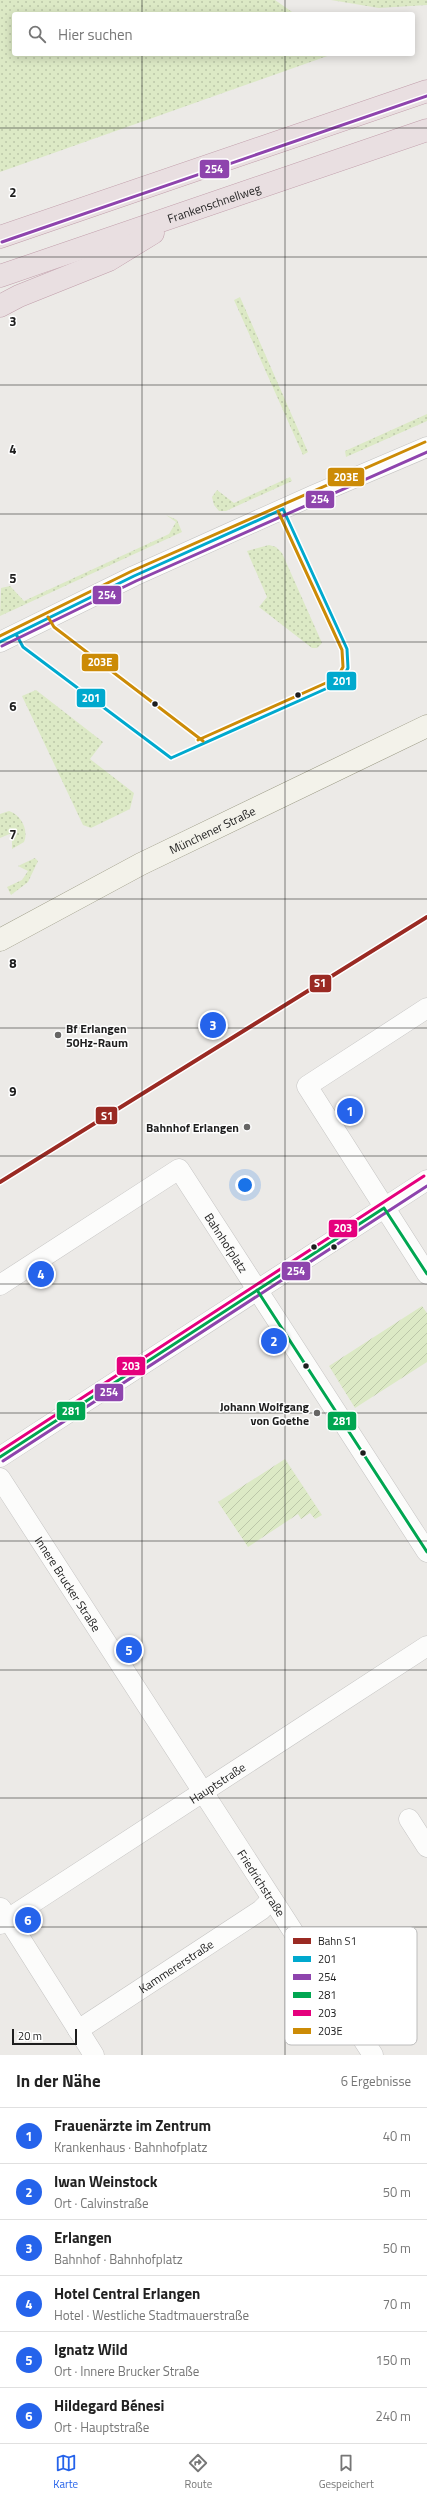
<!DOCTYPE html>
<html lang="de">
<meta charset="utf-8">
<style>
:root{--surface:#fff;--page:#f2f2f2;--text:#222;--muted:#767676;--line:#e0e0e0;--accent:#2563eb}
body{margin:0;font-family:"Titillium Web",sans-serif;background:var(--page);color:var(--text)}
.scale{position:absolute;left:12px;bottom:10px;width:65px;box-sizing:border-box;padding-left:4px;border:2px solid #1e1e1e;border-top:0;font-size:11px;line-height:14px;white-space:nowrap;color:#1e1e1e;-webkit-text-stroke:3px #fff;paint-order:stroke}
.you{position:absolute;left:245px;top:1185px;width:14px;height:14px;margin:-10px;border:3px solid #fff;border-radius:50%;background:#1a73e8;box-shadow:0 0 0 6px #1a73e833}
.badge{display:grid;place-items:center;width:26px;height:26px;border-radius:50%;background:var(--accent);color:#fff;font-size:13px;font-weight:700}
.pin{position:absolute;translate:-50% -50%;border:2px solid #fff;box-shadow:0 1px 4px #0006}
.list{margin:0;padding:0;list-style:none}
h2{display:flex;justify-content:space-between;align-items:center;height:52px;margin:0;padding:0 16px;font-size:17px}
h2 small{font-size:13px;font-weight:400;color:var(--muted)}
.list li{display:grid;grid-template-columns:26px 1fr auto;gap:12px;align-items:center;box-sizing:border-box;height:56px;padding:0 16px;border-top:1px solid var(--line)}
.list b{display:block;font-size:15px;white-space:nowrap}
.list p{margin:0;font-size:13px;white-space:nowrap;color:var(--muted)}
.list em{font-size:13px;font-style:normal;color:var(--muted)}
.icon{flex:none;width:22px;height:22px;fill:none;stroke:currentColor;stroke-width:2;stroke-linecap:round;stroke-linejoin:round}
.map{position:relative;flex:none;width:427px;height:2055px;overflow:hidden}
.search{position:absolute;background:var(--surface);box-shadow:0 2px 10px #0003;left:12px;right:12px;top:12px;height:44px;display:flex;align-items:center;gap:10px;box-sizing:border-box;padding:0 14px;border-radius:4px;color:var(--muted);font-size:15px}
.sheet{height:388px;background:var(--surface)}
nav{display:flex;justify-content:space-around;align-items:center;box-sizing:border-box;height:56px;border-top:1px solid var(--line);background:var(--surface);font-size:11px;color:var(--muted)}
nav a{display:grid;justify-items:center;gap:2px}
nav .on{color:var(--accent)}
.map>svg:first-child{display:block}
.grass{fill:url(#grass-dots)}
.garden{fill:url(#garden-furrows)}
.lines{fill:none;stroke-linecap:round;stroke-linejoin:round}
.street-casing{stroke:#c5c4c3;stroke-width:21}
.secondary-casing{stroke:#96957f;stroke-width:23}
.highway-casing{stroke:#c19eab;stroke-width:23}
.street{stroke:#fcfcfb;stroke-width:20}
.secondary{stroke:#f3f2ea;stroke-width:22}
.highway{stroke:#e9dfe1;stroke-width:22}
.bus-1-casing{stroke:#fff;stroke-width:6}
.bus-2-casing{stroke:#fff;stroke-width:6}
.bus-3-casing{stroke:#fff;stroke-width:6}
.bus-4-casing{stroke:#fff;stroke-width:6}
.bus-5-casing{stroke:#fff;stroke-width:6}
.bus-1{stroke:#00a9ce;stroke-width:3}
.bus-2{stroke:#8e44ad;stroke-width:3}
.bus-3{stroke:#00a651;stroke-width:3}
.bus-4{stroke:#e5007d;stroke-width:3}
.bus-5{stroke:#cc8b06;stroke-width:3}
.rail-1-casing{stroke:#fff;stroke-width:7}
.rail-1{stroke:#9a2a23;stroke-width:4}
.grid{fill:none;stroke:#1e1e1e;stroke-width:1;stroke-opacity:0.55}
.bus-dot{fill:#1e1e1e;stroke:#fff;stroke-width:1.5}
.poi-dot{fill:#666564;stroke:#fff;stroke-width:1.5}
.labels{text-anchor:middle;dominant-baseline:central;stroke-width:3;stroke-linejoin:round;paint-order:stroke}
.street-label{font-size:12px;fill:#1e1e1e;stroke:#fff}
.poi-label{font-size:12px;font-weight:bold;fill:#1e1e1e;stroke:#fff;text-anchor:end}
.key{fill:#fff;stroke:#bcbcbc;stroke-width:1}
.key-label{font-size:11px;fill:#1e1e1e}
.grid-label{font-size:13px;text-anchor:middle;font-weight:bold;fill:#1e1e1e;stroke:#fff;stroke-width:3;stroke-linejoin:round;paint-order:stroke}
.line-badge{stroke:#fff;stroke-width:1.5}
.badge-label{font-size:11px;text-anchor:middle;font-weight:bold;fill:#fff}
</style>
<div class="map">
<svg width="427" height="2055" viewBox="0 0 427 2055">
<defs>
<pattern id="grass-dots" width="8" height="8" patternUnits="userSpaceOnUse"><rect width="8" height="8" fill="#dce9c5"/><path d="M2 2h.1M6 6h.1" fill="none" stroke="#bcc7a9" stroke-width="1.8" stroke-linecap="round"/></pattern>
<pattern id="garden-furrows" width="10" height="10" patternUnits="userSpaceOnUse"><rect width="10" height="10" fill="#dce9c5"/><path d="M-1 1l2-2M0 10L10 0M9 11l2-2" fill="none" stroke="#bcc7a9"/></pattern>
</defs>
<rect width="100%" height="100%" fill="#eceae7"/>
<path class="grass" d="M 0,0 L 275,0 L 295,14 L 14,14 L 14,54 L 333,54 L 0,172 Z
M 331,0 L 427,0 L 427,5 L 379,8 Z
M 240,297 L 308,452 L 303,455 L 234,300 Z
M 427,414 L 427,421 L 346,457 L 345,451 Z
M 290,477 L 292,481 L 226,511 L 219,511 L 214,505 L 212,497 L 217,490 L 234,503 Z
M 166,515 L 177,520 L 182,532 L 0,616 L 1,588 L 10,586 L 24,601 L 169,534 L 176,522 Z
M 269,545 L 276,547 L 282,553 L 322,643 L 317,648 L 312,648 L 259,607 L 267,597 L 247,551 Z
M 36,690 L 103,742 L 90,759 L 134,793 L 130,809 L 91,828 L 83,825 L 22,696 Z
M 9,811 C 21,815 29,830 24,842 L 12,849 L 12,833 L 0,838 L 0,814 Z
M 35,858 L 38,861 L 28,882 L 11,895 L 7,887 L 22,880 L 28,871 L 18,866 Z"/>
<path class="garden" d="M 422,1306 L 427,1313 L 427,1362 L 355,1408 L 329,1366 Z
M 285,1459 L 322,1515 L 315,1519 L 310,1513 L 301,1519 L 298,1514 L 248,1547 L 218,1502 Z"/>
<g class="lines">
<defs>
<g id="street">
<path d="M 0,642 L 134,576 L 314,495 L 427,447"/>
<path d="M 427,1008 L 307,1086 L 427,1274"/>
<path id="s1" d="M 0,1285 L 179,1169 L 427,1552"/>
<path d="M 0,1457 L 427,1180"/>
<path id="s2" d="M 0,1478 L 373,2055"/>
<path d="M 409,1819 L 427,1847"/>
<path d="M 1,1908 L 94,2055"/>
<path id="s3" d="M 0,1924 L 427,1646"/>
<path id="s4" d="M 78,2030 L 261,1910 L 272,1899"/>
</g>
<g id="secondary">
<path id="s5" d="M 0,940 L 141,864 L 427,726"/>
</g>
<g id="highway">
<path d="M 0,237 L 427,91"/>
<path id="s6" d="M 0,276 L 427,130"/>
<path d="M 0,306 L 19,296 L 109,260 L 153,233"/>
</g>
</defs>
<use href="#street" class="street-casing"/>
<use href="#secondary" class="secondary-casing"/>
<use href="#highway" class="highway-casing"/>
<use href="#street" class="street"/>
<use href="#secondary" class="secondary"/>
<use href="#highway" class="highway"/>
<defs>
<path id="bus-1" d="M 16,634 L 23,647 L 171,758
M 0,642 L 134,576 L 283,509
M 171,758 L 341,682 L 348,668 L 347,649 L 283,509"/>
<path id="bus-2" d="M 2,242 L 427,96
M 2,646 L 136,581 L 427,452
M 3,1461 L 427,1186"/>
<path id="bus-3" d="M 384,1208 L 427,1274
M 257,1290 L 427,1552
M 0,1457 L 384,1208"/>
<path id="bus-4" d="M 0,1451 L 424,1176"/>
<path id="bus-5" d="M 48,617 L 54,627 L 203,741
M 0,636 L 132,571 L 425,442
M 198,740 L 337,678 L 343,667 L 342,650 L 278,511"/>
</defs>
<use href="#bus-1" class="bus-1-casing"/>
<use href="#bus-2" class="bus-2-casing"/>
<use href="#bus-3" class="bus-3-casing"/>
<use href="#bus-4" class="bus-4-casing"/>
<use href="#bus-5" class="bus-5-casing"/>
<use href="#bus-1" class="bus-1"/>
<use href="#bus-2" class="bus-2"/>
<use href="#bus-3" class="bus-3"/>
<use href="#bus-4" class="bus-4"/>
<use href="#bus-5" class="bus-5"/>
<defs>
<path id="rail-1" d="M 0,1182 L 427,917"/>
</defs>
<use href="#rail-1" class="rail-1-casing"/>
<use href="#rail-1" class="rail-1"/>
</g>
<path class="grid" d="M 142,0 L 142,14M 285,0 L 285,14M 142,54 L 142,2055M 285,54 L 285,2055M 0,128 L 427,128M 0,257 L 427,257M 0,385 L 427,385M 0,514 L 427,514M 0,642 L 427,642M 0,771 L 427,771M 0,899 L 427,899M 0,1028 L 427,1028M 0,1156 L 427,1156M 0,1284 L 427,1284M 0,1413 L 427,1413M 0,1541 L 427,1541M 0,1670 L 427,1670M 0,1798 L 427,1798M 0,1927 L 427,1927"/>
<g class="bus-dot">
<circle cx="298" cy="695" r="3.5"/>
<circle cx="155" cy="704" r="3.5"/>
<circle cx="314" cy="1247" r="3.5"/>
<circle cx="334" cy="1247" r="3.5"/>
<circle cx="306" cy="1366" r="3.5"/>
<circle cx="363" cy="1453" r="3.5"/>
</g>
<g class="poi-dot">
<circle cx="58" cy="1035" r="4"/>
<circle cx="247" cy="1127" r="4"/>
<circle cx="317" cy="1413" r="4"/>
</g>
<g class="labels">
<g class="street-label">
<text stroke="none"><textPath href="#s6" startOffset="226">Frankenschnellweg</textPath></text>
<text stroke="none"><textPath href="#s5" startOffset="239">Münchener Straße</textPath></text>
<text stroke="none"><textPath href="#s1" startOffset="301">Bahnhofplatz</textPath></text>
<text stroke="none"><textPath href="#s2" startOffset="126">Innere Brucker Straße</textPath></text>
<text stroke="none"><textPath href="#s3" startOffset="259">Hauptstraße</textPath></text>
<text stroke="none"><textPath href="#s2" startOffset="482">Friedrichstraße</textPath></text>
<text stroke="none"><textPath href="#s4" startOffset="117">Kammererstraße</textPath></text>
</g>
<g class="poi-label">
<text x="66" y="1028" text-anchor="start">Bf Erlangen<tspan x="66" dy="14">50Hz-Raum</tspan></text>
<text x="239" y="1127">Bahnhof Erlangen</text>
<text x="309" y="1406">Johann Wolfgang<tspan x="309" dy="14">von Goethe</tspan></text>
</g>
</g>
<rect x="285" y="1927" width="132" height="118" rx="6" class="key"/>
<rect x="293" y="1938" width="18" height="6" fill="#9a2a23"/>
<rect x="293" y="1956" width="18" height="6" fill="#00a9ce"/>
<rect x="293" y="1974" width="18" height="6" fill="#8e44ad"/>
<rect x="293" y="1992" width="18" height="6" fill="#00a651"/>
<rect x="293" y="2010" width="18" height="6" fill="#e5007d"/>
<rect x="293" y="2028" width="18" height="6" fill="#cc8b06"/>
<g class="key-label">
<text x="318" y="1945">Bahn S1</text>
<text x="318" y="1963">201</text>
<text x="318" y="1981">254</text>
<text x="318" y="1999">281</text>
<text x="318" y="2017">203</text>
<text x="318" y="2035">203E</text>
</g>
<g class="grid-label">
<text x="13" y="197">2</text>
<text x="13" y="326">3</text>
<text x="13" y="454">4</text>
<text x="13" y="583">5</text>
<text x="13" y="711">6</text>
<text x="13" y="839">7</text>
<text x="13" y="968">8</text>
<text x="13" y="1096">9</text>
</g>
<g class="line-badge">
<rect x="199" y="159" width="31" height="20" rx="4" fill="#8e44ad"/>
<rect x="327" y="467" width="38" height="20" rx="4" fill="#cc8b06"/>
<rect x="305" y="490" width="30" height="19" rx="4" fill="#8e44ad"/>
<rect x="92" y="585" width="30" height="20" rx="4" fill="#8e44ad"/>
<rect x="81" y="653" width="38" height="19" rx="4" fill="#cc8b06"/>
<rect x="326" y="671" width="31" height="20" rx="4" fill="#00a9ce"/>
<rect x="76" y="688" width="30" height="20" rx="4" fill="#00a9ce"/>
<rect x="309" y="974" width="23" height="19" rx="4" fill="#9a2a23"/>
<rect x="95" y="1106" width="23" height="19" rx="4" fill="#9a2a23"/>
<rect x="328" y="1219" width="30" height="19" rx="4" fill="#e5007d"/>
<rect x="281" y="1261" width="30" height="20" rx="4" fill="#8e44ad"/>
<rect x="116" y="1356" width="30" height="20" rx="4" fill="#e5007d"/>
<rect x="94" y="1383" width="30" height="19" rx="4" fill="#8e44ad"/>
<rect x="56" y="1401" width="30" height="20" rx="4" fill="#00a651"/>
<rect x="327" y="1411" width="30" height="20" rx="4" fill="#00a651"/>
</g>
<g class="badge-label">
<text x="214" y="173">254</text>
<text x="346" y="481">203E</text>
<text x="320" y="503">254</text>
<text x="107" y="599">254</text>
<text x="100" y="666">203E</text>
<text x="342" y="685">201</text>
<text x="91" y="702">201</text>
<text x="320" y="987">S1</text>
<text x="107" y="1120">S1</text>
<text x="343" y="1232">203</text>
<text x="296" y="1275">254</text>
<text x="131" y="1370">203</text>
<text x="109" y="1396">254</text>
<text x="71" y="1415">281</text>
<text x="342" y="1425">281</text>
</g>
</svg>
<div class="scale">20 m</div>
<div class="you"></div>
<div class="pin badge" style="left:350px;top:1111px">1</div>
<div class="pin badge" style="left:274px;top:1341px">2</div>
<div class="pin badge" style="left:213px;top:1025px">3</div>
<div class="pin badge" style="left:41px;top:1274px">4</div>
<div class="pin badge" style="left:129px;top:1650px">5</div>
<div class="pin badge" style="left:28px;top:1920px">6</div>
<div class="search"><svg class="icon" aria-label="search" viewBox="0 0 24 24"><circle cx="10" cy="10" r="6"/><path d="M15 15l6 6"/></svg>Hier suchen</div>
</div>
<section class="sheet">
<h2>In der Nähe<small>6 Ergebnisse</small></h2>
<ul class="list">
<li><span class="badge">1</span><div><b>Frauenärzte im Zentrum</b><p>Krankenhaus · Bahnhofplatz</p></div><em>40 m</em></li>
<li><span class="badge">2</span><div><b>Iwan Weinstock</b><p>Ort · Calvinstraße</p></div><em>50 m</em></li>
<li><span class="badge">3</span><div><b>Erlangen</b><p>Bahnhof · Bahnhofplatz</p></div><em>50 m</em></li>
<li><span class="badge">4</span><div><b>Hotel Central Erlangen</b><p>Hotel · Westliche Stadtmauerstraße</p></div><em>70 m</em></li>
<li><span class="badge">5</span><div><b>Ignatz Wild</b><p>Ort · Innere Brucker Straße</p></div><em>150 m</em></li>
<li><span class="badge">6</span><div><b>Hildegard Bénesi</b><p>Ort · Hauptstraße</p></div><em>240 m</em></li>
</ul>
</section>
<nav>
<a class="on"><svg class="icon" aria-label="map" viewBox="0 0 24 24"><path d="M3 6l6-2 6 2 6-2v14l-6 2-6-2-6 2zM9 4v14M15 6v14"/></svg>Karte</a>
<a><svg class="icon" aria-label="directions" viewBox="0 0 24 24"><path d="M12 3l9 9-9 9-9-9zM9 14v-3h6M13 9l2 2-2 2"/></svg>Route</a>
<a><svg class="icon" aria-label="saved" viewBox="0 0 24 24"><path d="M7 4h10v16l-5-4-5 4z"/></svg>Gespeichert</a>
</nav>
